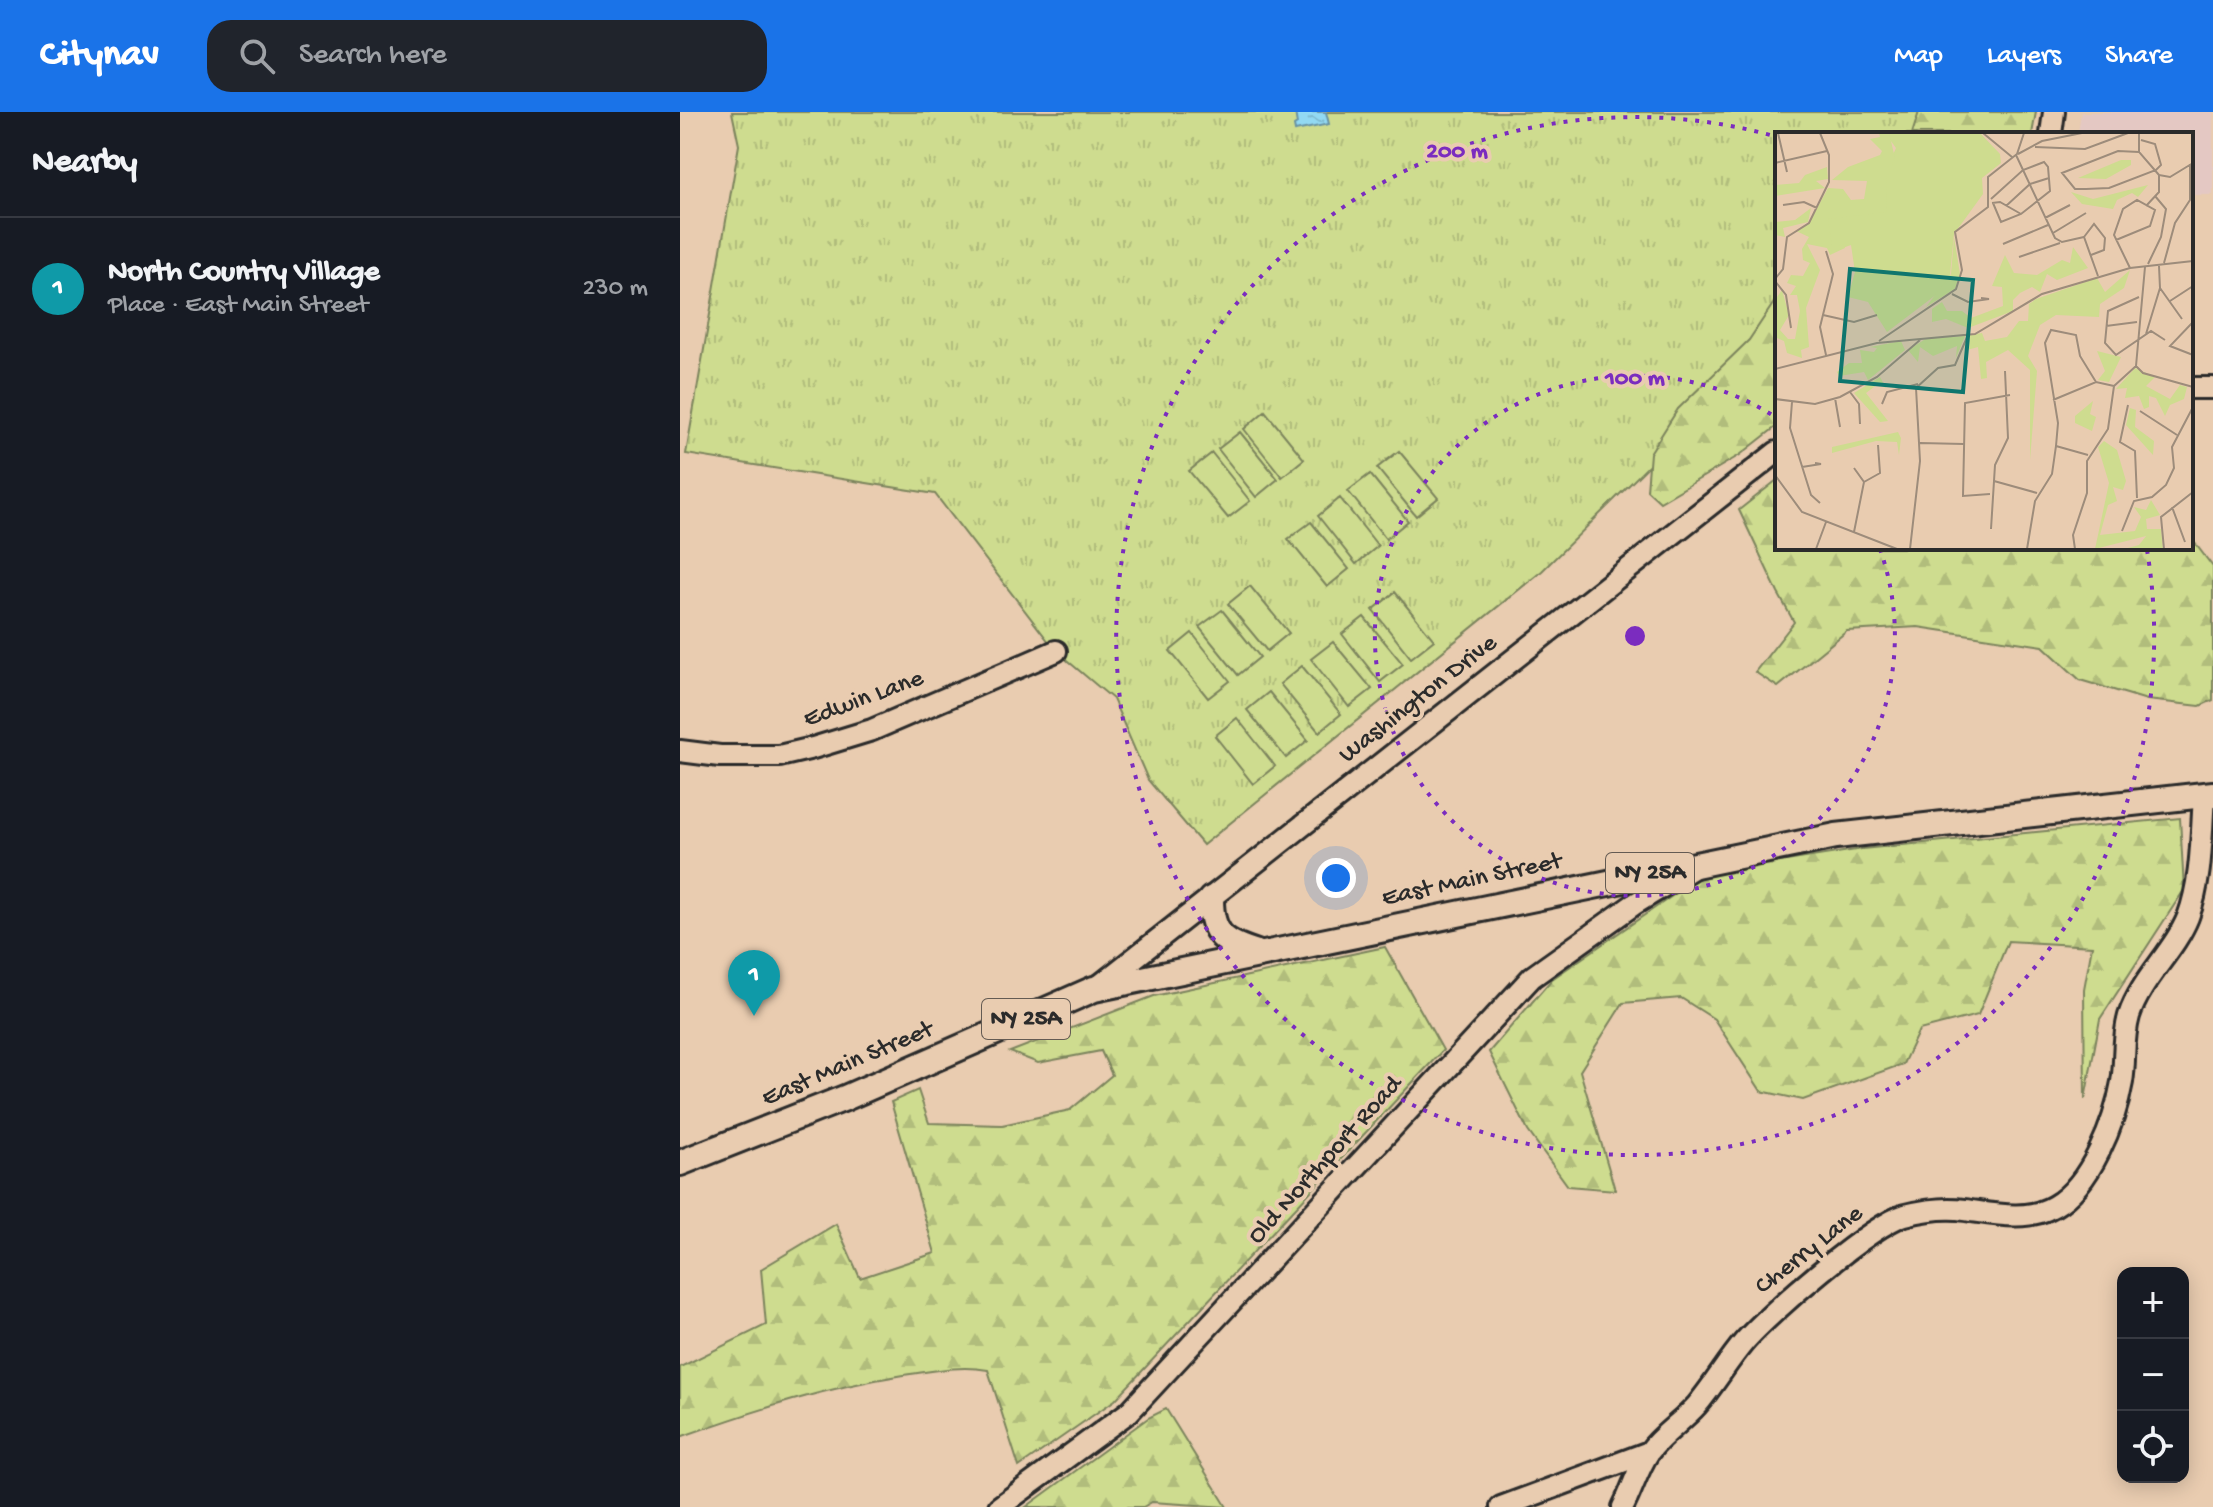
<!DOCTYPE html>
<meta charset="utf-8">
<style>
:root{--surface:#171b24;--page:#20242c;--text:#f1f3f6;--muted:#9ea1a6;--line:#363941;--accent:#1a73e8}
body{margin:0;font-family:"Gochi Hand",sans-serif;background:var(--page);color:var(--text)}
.controls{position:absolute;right:24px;bottom:24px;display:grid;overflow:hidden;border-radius:16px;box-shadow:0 4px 20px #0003}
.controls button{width:72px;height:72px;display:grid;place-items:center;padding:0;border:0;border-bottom:2px solid var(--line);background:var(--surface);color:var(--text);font:40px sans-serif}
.you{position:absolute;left:656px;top:766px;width:28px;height:28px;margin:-20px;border:6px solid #fff;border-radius:50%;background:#1a73e8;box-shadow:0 0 0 12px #1a73e833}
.badge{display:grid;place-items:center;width:52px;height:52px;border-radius:50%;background:var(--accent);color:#fff;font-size:26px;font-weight:700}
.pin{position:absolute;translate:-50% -66px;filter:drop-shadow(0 2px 4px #0008)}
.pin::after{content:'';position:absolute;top:42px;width:28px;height:24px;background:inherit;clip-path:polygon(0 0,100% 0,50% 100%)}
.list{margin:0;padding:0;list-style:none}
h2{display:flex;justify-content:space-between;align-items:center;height:104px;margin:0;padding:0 32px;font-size:34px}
h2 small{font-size:26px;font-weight:400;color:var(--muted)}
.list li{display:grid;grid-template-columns:52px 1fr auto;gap:24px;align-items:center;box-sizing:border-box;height:144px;padding:0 32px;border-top:2px solid var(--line)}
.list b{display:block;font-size:30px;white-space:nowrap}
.list p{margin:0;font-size:26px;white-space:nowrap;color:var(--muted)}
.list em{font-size:26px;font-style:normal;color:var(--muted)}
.icon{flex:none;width:44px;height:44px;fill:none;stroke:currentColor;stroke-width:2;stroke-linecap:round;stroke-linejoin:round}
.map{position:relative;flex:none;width:1533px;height:1395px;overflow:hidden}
header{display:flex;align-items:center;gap:48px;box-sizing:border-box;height:112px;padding:0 40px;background:var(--accent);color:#fff}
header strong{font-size:38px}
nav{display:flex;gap:44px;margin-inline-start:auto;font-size:28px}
.search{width:560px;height:72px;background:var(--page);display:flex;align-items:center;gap:20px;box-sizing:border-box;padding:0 28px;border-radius:24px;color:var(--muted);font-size:30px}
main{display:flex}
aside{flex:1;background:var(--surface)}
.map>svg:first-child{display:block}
.built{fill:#e4c8c3}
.grass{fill:url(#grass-tufts);stroke:#7c845d;stroke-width:2}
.forest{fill:url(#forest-firs);stroke:#7c845d;stroke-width:2}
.pitch{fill:#cedc8f;stroke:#7c845d;stroke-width:2}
.water{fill:url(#water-ripples);stroke:#6993a3;stroke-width:2}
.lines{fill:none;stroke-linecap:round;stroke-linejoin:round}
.minor-casing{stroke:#2b2b2b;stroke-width:26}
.major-casing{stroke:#2b2b2b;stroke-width:30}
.minor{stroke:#e9ccb0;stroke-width:20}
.major{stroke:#e9ccb0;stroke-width:24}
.ring{fill:none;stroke:#7b2cbf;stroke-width:4;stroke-dasharray:4 8}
.labels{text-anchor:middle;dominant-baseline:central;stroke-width:8;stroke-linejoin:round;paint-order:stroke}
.shield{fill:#e9ccb0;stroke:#645b53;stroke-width:2}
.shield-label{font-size:24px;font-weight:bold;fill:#2b2b2b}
.street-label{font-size:26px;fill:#2b2b2b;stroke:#e9ccb0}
.inset-road{fill:none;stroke:#9d8c7b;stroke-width:2}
.view{fill:#0f766e;fill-opacity:0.15;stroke:#0f766e;stroke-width:4}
.inset-edge{fill:none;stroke:#2b2b2b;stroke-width:4}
.centre{fill:#7b2cbf;stroke:#e9ccb0;stroke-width:4}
.ring-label{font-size:24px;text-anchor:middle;font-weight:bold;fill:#7b2cbf;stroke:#e9ccb0;stroke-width:8;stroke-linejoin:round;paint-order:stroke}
</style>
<header>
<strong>Citynav</strong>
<div class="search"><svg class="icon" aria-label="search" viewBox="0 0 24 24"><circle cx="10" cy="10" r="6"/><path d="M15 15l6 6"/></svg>Search here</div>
<nav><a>Map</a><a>Layers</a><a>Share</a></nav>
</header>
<main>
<aside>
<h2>Nearby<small></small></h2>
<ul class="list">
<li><span class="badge" style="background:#0f9aa8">1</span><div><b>North Country Village</b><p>Place · East Main Street</p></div><em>230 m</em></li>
</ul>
</aside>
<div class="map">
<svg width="1533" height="1395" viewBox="0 0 1533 1395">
<defs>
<pattern id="grass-tufts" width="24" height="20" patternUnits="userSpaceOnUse" patternTransform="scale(2)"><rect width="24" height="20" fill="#cedc8f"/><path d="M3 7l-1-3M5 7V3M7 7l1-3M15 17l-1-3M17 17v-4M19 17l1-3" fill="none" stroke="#b1bd7c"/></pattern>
<pattern id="forest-firs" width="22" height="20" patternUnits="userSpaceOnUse" patternTransform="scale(2)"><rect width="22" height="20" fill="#cedc8f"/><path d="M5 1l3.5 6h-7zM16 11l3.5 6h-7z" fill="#b1bd7c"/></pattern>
<pattern id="water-ripples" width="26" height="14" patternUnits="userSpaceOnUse" patternTransform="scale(2)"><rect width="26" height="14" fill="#92d9f3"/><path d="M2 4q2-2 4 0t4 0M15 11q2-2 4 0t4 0" fill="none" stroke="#7ebad0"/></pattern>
</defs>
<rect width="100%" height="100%" fill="#e9ccb0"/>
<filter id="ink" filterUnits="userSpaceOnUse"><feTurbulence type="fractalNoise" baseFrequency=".0125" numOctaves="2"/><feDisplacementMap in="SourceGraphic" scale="16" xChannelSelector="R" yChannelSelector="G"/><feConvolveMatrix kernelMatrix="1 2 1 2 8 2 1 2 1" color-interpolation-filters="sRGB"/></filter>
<g filter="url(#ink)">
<path class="built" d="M 1401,0 L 1533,0 L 1533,83 L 1511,83 L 1511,22 L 1398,22 Z"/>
<path class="grass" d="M 52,0 L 1257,0 L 1253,22 L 1097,22 L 1097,227 L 862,459 L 523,733 L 468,668 L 433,587 L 376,539 L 255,382 L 6,342 L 59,33 Z"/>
<path class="forest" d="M 1239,0 L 1356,0 L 1352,22 L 1232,22 Z
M 1097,186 L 1097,314 L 1060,343 L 980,390 L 967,378 L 970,341 L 998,297 L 1069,228 Z
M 1097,368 L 1097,436 L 1511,436 L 1511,426 L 1533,455 L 1533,588 L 1520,594 L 1467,588 L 1400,568 L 1363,534 L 1238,515 L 1167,519 L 1098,575 L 1075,560 L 1114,510 L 1098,481 L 1059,398 Z
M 1500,706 L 1504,778 L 1420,907 L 1405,987 L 1404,877 L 1412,834 L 1328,829 L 1298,903 L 1239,918 L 1223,952 L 1123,988 L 1081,979 L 1034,907 L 1001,886 L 943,891 L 900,959 L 935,1078 L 888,1074 L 848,1019 L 809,940 L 872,867 L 1024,762 L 1182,737 Z
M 705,835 L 763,938 L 435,1288 L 339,1355 L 308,1258 C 279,1253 253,1259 224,1263 C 147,1275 73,1299 0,1325 L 0,1255 L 86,1213 L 81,1157 L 156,1112 L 180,1166 L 255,1141 L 211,990 L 238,978 L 249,1011 L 322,1013 L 390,998 L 432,963 L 421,939 L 358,951 L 330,940 L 474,884 Z
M 486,1297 L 547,1395 L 472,1390 L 463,1395 L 346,1395 L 468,1306 Z"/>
<path class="pitch" d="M 585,299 L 624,347 L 602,365 L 564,317 Z
M 560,320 L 598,367 L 576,385 L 538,337 Z
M 719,339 L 758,386 L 736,404 L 697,356 Z
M 532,341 L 570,389 L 548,406 L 509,359 Z
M 690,362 L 728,409 L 706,427 L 668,379 Z
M 660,386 L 698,434 L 676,452 L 638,404 Z
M 631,410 L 669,457 L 647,475 L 608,427 Z
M 570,474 L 609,521 L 587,539 L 548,492 Z
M 715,480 L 754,528 L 731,546 L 693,498 Z
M 542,498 L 580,545 L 558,563 L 519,515 Z
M 684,505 L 723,552 L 700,570 L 662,522 Z
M 512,521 L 550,569 L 528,586 L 490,539 Z
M 653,530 L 692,577 L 669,595 L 631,547 Z
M 622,554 L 661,602 L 639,620 L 600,572 Z
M 589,580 L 628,628 L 606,646 L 567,598 Z
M 557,606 L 595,654 L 573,672 L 535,624 Z"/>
<path class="water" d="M 615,0 L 646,0 L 649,12 L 615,19 L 614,14 L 617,12 Z"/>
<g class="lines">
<defs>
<path id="minor" d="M 1371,22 L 1374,0
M 1511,276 L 1533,276
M 0,639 L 40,644 L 99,644 L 133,636 L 192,618 L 376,539
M 415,877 L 1097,340
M 319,1395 L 449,1300 L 852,865 L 953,793 L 1013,756
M 821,1395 L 969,1340
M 943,1395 C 952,1378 958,1356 969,1340 C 982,1322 1002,1310 1017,1293 C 1034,1273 1047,1250 1064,1230 C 1089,1201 1191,1113 1225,1103 C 1245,1098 1265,1095 1285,1098 C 1314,1102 1347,1110 1374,1094 C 1411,1073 1435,1010 1442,970 C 1446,947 1442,929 1449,904 C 1461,867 1494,840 1508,805 C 1522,768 1521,724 1524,685"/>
<path id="major" d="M 531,787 C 531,824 545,831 577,841
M 0,1051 L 165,986 L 414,877 L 1156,724 L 1533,682"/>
</defs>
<use href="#minor" class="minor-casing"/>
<use href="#major" class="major-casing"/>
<use href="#minor" class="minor"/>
<use href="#major" class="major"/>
</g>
</g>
<g class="ring">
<path d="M1200 437A260 260 0 1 1 1097 306"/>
<path d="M1467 438A519 519 0 1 1 1094 24"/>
</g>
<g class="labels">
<g class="shield">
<rect x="926" y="741" width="88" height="40" rx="6"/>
<rect x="302" y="887" width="88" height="40" rx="6"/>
</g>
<g class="shield-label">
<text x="970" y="761">NY 25A</text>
<text x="346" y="907">NY 25A</text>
</g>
<g class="street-label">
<text transform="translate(184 588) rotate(-20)">Edwin Lane</text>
<text transform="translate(739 588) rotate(-38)">Washington Drive</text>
<text transform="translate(792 769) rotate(-12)">East Main Street</text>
<text transform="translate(168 953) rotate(-23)">East Main Street</text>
<text transform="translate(646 1049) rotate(-48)">Old Northport Road</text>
<text transform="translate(1130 1139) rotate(-38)">Cherry Lane</text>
</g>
</g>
<g transform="translate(1095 20)">
<rect width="418" height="418" fill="#e9ccb0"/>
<path d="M 110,1 L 205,1 L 225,22 L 226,31 L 207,46 L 208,62 L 179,102 L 174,153 L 112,200 L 93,170 L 73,165 L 80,140 L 76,113 L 59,119 L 46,103 L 49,81 L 104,80 L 109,43 L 121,16 Z" fill="#cedc8f"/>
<path d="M 104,1 L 114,1 L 120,26 L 111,47 L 112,80 L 53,87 L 57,115 L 69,112 L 70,116 L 55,123 L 52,116 L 32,112 L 45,138 L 31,176 L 34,215 L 26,218 L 27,226 L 12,221 L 9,209 L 2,206 L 0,168 L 7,158 L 14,183 L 5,198 L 13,207 L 20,207 L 25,179 L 22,163 L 15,163 L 21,154 L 12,151 L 16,143 L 28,144 L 35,131 L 28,128 L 27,117 L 34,105 L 21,99 L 34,91 L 53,56 L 68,57 L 76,68 L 89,67 L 92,49 L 57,48 L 73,35 L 105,23 L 107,19 L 95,7 L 105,5 ZM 346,28 L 356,28 L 356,33 L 331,47 L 303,46 ZM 52,35 L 53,47 L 41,49 L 50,56 L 0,64 L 0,53 L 24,51 L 30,43 ZM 373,53 L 363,65 L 357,61 L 342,68 L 338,77 L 307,72 L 296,60 L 318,67 ZM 36,76 L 33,90 L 8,96 L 10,105 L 0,103 L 0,90 L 20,88 ZM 179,105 L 185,142 L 180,157 L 151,175 L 176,142 ZM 298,115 L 313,136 L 282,148 L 272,142 L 265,160 L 257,155 L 245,161 L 238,168 L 238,179 L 193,196 L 171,187 L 157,190 L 157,177 L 167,170 L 172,179 L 187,179 L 196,186 L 228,174 L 227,155 L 217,154 L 230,123 L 239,141 L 262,143 L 287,128 L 295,131 ZM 355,138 L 349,156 L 325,172 L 324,185 L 281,183 L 265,193 L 253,224 L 262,239 L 255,328 L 255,238 L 233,218 L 211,230 L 212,246 L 206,247 L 203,215 L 192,218 L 194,203 L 207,201 L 210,209 L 232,205 L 244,189 L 253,189 L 254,172 L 261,167 L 322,146 L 330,160 ZM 190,204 L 181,226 L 182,214 L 158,224 L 145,215 L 143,230 L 133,218 L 152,206 ZM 126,209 L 130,218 L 93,248 L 89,240 L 64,244 L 62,240 L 74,231 L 87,231 L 85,218 L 99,220 L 102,216 L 95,215 ZM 322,219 L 346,225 L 334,250 L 323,248 L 330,239 ZM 360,236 L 380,245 L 371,254 L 395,267 L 405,253 L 412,255 L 409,267 L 395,273 L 390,284 L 381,266 L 374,264 L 374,275 L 369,277 L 364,264 L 350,266 L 352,256 L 341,257 ZM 105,245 L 111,256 L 103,252 L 91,261 L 113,289 L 105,290 L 79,261 ZM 318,269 L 315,282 L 321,285 L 317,299 L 300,291 L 300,284 ZM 355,276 L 361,278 L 360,295 L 379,309 L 378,323 L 351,293 ZM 123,300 L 126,306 L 124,323 L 122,310 L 101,309 L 57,321 L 57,315 ZM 329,309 L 342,318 L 351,349 L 348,358 L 338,355 L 342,369 L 333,373 L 325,403 L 360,399 L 366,385 L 359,375 L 371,378 L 376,368 L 385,383 L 371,387 L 372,397 L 386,397 L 388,417 L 349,417 L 364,413 L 371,404 L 320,417 L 334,351 L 323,315 Z" fill="#cedc8f"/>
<path class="inset-road" d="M 3,1 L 12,40M 208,1 L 237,25M 364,1 L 364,20 L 384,43M 260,15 L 310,17 L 353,1M 364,20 L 343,19 L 287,41 L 300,57 L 311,57 L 334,56 L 381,38 L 386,33 L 380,12 L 366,8M 243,22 L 267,9 L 307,1M 241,23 L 280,106 L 287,110 L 309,105 L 323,144M 0,31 L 52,19M 384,43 L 395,45 L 418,31M 216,67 L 248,38 L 269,30 L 273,35 L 275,59 L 246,82 L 226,90 L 218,71M 217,71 L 225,70 L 246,82M 8,73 L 29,70 L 42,76M 231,74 L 255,52 L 274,46M 371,74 L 384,60 L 384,43M 270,86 L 295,73M 278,101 L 311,81M 309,105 L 319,92 L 330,106 L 329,118 L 316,123M 341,108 L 375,94 L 380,78 L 362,68 L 348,77 L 339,103 L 355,136M 228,112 L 273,93M 244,125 L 285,111M 389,131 L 400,91 L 415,68 L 415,32M 373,132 L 386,105 L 391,77 L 380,64M 384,134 L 385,156 L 407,187M 370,135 L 361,234 L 368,241 L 418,255M 0,147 L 8,137 L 12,105 L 34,91 L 54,50 L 54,23 L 45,1M 0,149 L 11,163 L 16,196M 177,162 L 193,170 L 214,167 L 206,166M 364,165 L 333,179 L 330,211 L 341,223 L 376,199 L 390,208M 395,169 L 418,154M 48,183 L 79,190 L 102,183M 418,190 L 395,214 L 418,223M 331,194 L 362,190M 371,202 L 385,156M 104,209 L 181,157 L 187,138 L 180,100 L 213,75 L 213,45 L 242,22 L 249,1M 51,223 L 45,195 L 58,142 L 51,119M 0,237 L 102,211 L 200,202 L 267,162 L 355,136 L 418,129M 75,260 L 84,272 L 85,292M 60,266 L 65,295M 0,267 L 40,272 L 65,265 L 102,245 L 145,208M 278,268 L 321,250 L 339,254M 17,270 L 15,296 L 36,363 L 45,371M 107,272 L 112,260 L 143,252M 353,273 L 345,310 L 360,319 L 362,366M 365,279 L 402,303M 145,311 L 189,312M 281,314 L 313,323M 27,335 L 46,332 L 40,331M 0,343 L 27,380 L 122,417M 219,349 L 262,361M 89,350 L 105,341 L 103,313M 215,362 L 188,364 L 190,271 L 235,263M 397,375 L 410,410M 216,397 L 220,333 L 233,306 L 230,239M 347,399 L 359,369 L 377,365 L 391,353 L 399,336 L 397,315 L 418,275M 79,400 L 89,350 L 79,336M 41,417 L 51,390M 135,417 L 145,329 L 141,256 L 163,236 L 180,233 L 193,203M 252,417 L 260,369 L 277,342 L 281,314 L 283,291 L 270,211 L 276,198 L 301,203 L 305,224 L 321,250M 300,417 L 298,403 L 312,361 L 312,329 L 333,297 L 339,254 L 361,234M 389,417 L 386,385 L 418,360"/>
<path class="view" d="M 75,137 L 198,148 L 188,260 L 65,249 Z"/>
<rect width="418" height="418" class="inset-edge"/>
</g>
<circle cx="955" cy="524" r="12" class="centre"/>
<g class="ring-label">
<text x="777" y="45">200 m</text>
<text x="955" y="272">100 m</text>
</g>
</svg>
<div class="controls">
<button>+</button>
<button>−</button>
<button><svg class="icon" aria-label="locate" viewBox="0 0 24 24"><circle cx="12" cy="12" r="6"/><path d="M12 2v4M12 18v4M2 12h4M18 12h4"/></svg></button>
</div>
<div class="you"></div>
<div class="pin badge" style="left:74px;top:904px;background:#0f9aa8">1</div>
</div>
</main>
